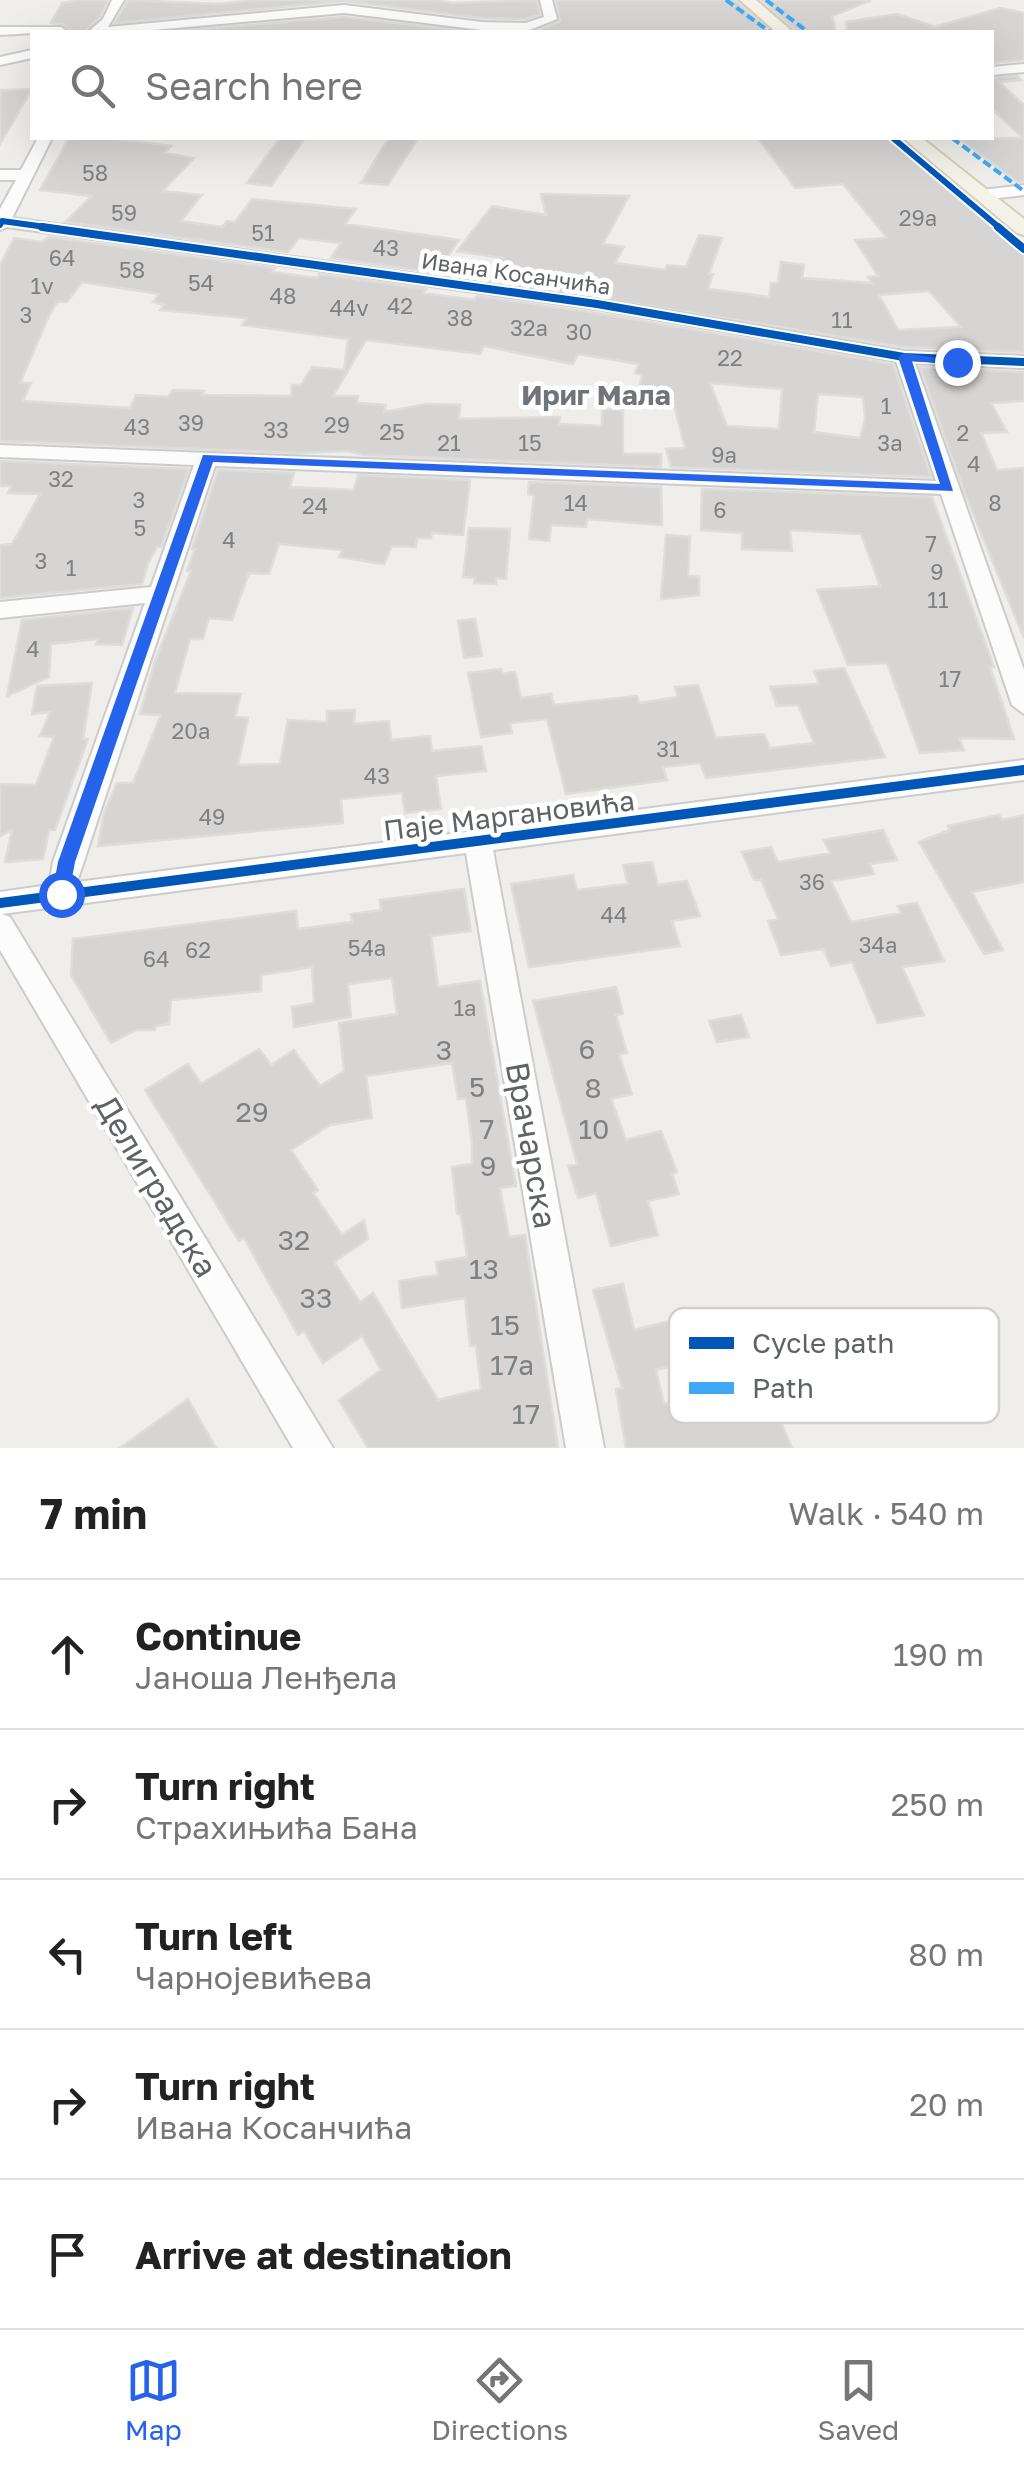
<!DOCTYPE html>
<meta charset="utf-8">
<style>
:root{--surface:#fff;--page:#f2f2f2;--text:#222;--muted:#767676;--line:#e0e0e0;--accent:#2563eb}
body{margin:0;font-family:"Golos Text",sans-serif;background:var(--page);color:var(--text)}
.stop{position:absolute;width:30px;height:30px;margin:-22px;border:8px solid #2563eb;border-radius:50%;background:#fff}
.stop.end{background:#2563eb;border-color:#fff;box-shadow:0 2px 10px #0008}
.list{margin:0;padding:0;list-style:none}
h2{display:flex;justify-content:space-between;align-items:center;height:130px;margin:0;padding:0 40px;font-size:42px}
h2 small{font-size:32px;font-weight:400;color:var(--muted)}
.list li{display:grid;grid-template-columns:65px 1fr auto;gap:30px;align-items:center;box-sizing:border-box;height:150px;padding:0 40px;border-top:2px solid var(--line)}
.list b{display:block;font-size:38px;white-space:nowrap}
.list p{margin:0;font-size:32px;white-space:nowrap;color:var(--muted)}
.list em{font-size:32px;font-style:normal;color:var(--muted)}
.icon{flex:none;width:55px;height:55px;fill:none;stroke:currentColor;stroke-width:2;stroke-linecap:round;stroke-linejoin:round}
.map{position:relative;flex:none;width:1024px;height:1448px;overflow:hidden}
.search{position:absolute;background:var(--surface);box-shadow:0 10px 40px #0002;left:30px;right:30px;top:30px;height:110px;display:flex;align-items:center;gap:25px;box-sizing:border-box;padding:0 35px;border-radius:0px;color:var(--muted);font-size:38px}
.sheet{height:880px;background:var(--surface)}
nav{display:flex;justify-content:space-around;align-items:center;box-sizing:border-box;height:140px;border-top:2px solid var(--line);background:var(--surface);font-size:28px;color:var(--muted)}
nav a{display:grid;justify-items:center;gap:5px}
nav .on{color:var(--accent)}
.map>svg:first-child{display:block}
.building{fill:#d6d5d3;stroke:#deddd9;stroke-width:2.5;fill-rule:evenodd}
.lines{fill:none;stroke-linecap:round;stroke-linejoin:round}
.minor-casing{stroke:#cbcccc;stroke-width:4}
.major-casing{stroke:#d7ceb8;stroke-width:4}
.minor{fill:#fdfcfc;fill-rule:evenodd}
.major{fill:#f4f2e9;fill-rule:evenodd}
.quiet{stroke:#3fa9f5;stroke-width:4;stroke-dasharray:9 4;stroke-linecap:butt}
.cycleway-far2-casing{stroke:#fff;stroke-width:10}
.cycleway-far1-casing{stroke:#fff;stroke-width:12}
.cycleway-casing{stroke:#fff;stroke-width:16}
.cycleway-far2{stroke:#0057b8;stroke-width:6}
.cycleway-far1{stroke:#0057b8;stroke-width:8}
.cycleway{stroke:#0057b8;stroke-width:10}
.route{fill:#2563eb}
.labels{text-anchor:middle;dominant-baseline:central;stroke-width:9;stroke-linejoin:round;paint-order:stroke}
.number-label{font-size:22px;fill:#7e8184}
.far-street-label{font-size:22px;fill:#5f6368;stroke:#fff}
.far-quarter-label{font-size:28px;font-weight:bold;fill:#70757a;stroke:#fff}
.street-label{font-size:28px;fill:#5f6368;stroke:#fff}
.near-number-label{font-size:28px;fill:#7e8184}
.near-street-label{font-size:32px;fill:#5f6368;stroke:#fff}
.key{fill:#fff;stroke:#cfd0d2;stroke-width:2.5}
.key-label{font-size:28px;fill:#5f6368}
</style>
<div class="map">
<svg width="1024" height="1448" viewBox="0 0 1024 1448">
<rect width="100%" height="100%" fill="#efeeea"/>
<path class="building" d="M 79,0 L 108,0 L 100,17 L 84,32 L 70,32 L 63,24 L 51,23 L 62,3 Z
M 128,0 L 220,4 L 254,0 L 435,0 L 452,3 L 537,0 L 540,15 L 525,19 L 482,18 L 344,1 L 115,23 Z
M 556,0 L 736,0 L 771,32 L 533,32 L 560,21 Z
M 762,0 L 870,0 L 870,1 L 832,16 L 836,32 L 796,32 Z
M 1000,8 L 1024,13 L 1024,60 L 992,63 L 992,32 L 847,32 L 846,22 L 897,14 L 935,27 Z
M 344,17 L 472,32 L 168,32 Z
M 1017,76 L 1021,80 L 999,82 L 1024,105 L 1024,181 L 1017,182 L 958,138 L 1023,138 L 992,109 L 992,78 Z
M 32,89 L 0,144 L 0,90 Z
M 69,138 L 107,138 L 171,146 L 164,153 L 194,158 L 163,191 L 202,195 L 181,221 L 222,227 L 227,221 L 235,222 L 252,199 L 356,209 L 345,224 L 459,240 L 437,273 L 331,258 L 341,243 L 299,238 L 288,252 L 65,222 L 92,196 L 40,190 Z
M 280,138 L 305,138 L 271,186 L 247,183 Z
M 389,138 L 418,138 L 388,185 L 361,183 Z
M 758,138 L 888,138 L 1024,253 L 1024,352 L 904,347 L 488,280 L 502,258 L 457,251 L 492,206 L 546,215 L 541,194 L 629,196 L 603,244 L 624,247 L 615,263 L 665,270 L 667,265 L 686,267 L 699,235 L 722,238 L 709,274 L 713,274 L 708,289 L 769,297 L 771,283 L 778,283 L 781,262 L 804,265 L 802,278 L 872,283 L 868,277 L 878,276 L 855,240 L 887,238 L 843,184 L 795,188 ZM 929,291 L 961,327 L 898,330 L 879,295 Z
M 49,237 L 275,268 L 272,272 L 317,278 L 319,274 L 426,289 L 423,293 L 475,300 L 477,296 L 596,313 L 893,364 L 931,477 L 671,467 L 666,449 L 685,448 L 672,397 L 638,394 L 642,375 L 635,373 L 639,364 L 578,354 L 573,364 L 484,346 L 480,354 L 366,340 L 333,396 L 358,396 L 357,403 L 386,405 L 384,412 L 427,404 L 460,405 L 459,419 L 560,417 L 559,424 L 602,426 L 602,409 L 623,410 L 623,454 L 661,454 L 661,467 L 364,455 L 347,451 L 298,453 L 0,441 L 0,265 L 14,238 L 42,242 ZM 82,282 L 159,294 L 153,302 L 164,305 L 160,310 L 247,318 L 242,325 L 348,339 L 344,370 L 312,367 L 301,385 L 292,385 L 291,396 L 202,395 L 204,391 L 173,390 L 168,397 L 136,395 L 130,408 L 23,401 L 31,383 L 20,383 L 48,318 L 57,302 L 67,302 ZM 710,383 L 782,389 L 779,429 L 727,426 ZM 818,394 L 863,397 L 865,419 L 860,438 L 814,432 Z
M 920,367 L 1024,372 L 1024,401 L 991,403 L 1007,432 L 981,433 L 997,470 L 1024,468 L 1024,638 L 967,499 Z
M 0,461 L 189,469 L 161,547 L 157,547 L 148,563 L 142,584 L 0,598 L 0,545 L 12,544 L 40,494 L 8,493 L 11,486 L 0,486 Z
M 218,470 L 294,473 L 290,487 L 354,490 L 358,475 L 470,480 L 463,535 L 432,533 L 431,538 L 417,538 L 416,547 L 392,546 L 384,564 L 339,557 L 342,550 L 279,544 L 269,574 L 249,573 L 232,620 L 209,618 L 203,639 L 190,639 L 175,693 L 241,694 L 235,717 L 248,718 L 238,765 L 280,764 L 288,720 L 327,722 L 327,711 L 355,710 L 354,724 L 389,721 L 391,740 L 430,736 L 432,751 L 481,746 L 486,771 L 436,776 L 441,809 L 405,813 L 402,793 L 341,799 L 343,823 L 98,846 L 104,813 L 117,783 L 133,783 L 161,715 L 140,714 L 155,661 L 191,571 L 187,571 L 195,549 L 192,549 Z
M 529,482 L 661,487 L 662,525 L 587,519 L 586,527 L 551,525 L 549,541 L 529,539 L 534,495 L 528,494 Z
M 702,489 L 932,497 L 994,667 L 990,667 L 1014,739 L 959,738 L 964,750 L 920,753 L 887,663 L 848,665 L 817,590 L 880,586 L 861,534 L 790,530 L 792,551 L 742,549 L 742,533 L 701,530 Z
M 469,528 L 510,529 L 506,579 L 496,578 L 496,584 L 474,583 L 475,578 L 463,577 Z
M 666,535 L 690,537 L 688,576 L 699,577 L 699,595 L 661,599 Z
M 133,608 L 122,645 L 96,644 L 98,639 L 51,644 L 49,677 L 7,696 L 22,620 Z
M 475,619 L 482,656 L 464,658 L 458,621 Z
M 844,668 L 885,757 L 706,778 L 700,763 L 663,767 L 667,780 L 566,794 L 547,719 L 510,723 L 512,733 L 481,737 L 468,673 L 501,669 L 502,674 L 515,672 L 521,698 L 551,694 L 554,705 L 637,696 L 639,703 L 678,697 L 675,687 L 698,685 L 716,738 L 764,734 L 770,748 L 814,743 L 798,705 L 777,706 L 770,687 L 819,684 L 814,671 Z
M 92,683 L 83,739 L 88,739 L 55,830 L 49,830 L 43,859 L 5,862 L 12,830 L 0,836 L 0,784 L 36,785 L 54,737 L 40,736 L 50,712 L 32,714 L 37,686 Z
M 999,815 L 1002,820 L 1024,815 L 1024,882 L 972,892 L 1003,950 L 984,954 L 919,842 L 950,830 L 948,826 Z
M 883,830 L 897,860 L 870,864 L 874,874 L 831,881 L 851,922 L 901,913 L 898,906 L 917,903 L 944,961 L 902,967 L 924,1015 L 878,1023 L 852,962 L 831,966 L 823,949 L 781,955 L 768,921 L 778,919 L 761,880 L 754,880 L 742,852 L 771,847 L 778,862 L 830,853 L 824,840 Z
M 652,862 L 658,885 L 687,881 L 700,916 L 672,921 L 680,946 L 529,967 L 511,884 L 573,875 L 577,890 L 628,884 L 623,865 Z
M 464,889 L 471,931 L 431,936 L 438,987 L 480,981 L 516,1186 L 500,1188 L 509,1237 L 525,1235 L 558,1448 L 368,1448 L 339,1400 L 381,1370 L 362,1336 L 323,1363 L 304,1331 L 298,1335 L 244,1238 L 239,1241 L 145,1090 L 188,1064 L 201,1084 L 259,1049 L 271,1065 L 294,1050 L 320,1086 L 344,1071 L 339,1023 L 397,1014 L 392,978 L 348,984 L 351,1017 L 294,1027 L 292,1007 L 314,1003 L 312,967 L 261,975 L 261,991 L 171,1000 L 169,1024 L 156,1026 L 155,1030 L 136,1030 L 111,1043 L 71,975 L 73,939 L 296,911 L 298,929 L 352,922 L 351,914 L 381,910 L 380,900 ZM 452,1063 L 458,1099 L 466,1098 L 472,1143 L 472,1164 L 452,1167 L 457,1214 L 461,1214 L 467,1257 L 436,1262 L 438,1275 L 399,1281 L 402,1308 L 465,1298 L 470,1346 L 476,1346 L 481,1389 L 438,1400 L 373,1293 L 360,1302 L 334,1262 L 368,1239 L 364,1220 L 342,1235 L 313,1193 L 318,1190 L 291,1150 L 330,1125 L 372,1118 L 366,1076 Z
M 616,987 L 623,1014 L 616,1015 L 627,1053 L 619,1054 L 632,1094 L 611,1099 L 626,1140 L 661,1131 L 677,1172 L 672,1174 L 679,1194 L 648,1201 L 658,1235 L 611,1246 L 596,1193 L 578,1198 L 568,1166 L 577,1164 L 533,1001 Z
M 741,1015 L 749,1037 L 717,1042 L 709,1021 Z
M 623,1284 L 634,1330 L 674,1320 L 678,1333 L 736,1318 L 746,1346 L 656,1370 L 664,1404 L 695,1397 L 702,1422 L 777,1396 L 785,1418 L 780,1420 L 792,1448 L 626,1448 L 616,1389 L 622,1388 L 593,1290 Z
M 188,1399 L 216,1448 L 120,1448 Z"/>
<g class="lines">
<defs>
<path id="minor" d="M 112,0 L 124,0 L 108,27 L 344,5 L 482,22 L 526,23 L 544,17 L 540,0 L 552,0 L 557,19 L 527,31 L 482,30 L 344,13 L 131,32 L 88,32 L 103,19 Z
M 0,27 L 61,27 L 67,31 L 0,35 Z
M 32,50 L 32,58 L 0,65 L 0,57 Z
M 1024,64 L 1024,72 L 992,75 L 992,67 Z
M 38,138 L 52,138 L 12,218 L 597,299 L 904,351 L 1024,356 L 1024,368 L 915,363 L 1024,670 L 1024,714 L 1012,705 L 941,494 L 215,466 L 77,882 L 1024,760 L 1024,780 L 493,850 L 604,1448 L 566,1448 L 466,853 L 2,914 L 10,917 L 333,1448 L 293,1448 L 0,950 L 0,892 L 49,885 L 53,862 L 145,603 L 0,618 L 0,602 L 151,587 L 194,465 L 0,457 L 0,445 L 936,481 L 896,361 L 597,309 L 7,227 L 0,230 L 0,209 L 16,180 L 0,180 L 0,170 L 21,170 Z
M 1024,185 L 1024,195 L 982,200 L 974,195 L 982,190 Z"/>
<path id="major" d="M 740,0 L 756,0 L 793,32 L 776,32 Z
M 903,138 L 922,138 L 1024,219 L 1024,235 L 1017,233 Z"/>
</defs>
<use href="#minor" class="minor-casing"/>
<use href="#major" class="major-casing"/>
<use href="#minor" class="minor"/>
<use href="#major" class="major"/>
<path class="quiet" d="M 726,0 L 770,32
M 766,0 L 808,32
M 952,138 L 1024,191"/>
<defs>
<path id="cycleway-far2" d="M 893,138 L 1001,229
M 0,225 L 2,221 L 60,229"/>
<path id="cycleway-far1" d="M 42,227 L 597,304 L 904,357 L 1024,362
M 998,227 L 1024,249"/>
<path id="cycleway" d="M 0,903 L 1024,770"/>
</defs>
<use href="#cycleway-far2" class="cycleway-far2-casing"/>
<use href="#cycleway-far1" class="cycleway-far1-casing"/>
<use href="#cycleway" class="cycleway-casing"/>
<use href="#cycleway-far2" class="cycleway-far2"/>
<use href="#cycleway-far1" class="cycleway-far1"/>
<use href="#cycleway" class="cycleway"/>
</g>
<path class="route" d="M 904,353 L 963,362 L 957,365 L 912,361 L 953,491 L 213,462 L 75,862 L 68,899 L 55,899 L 52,894 L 58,862 L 203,455 L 940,484 L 898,357 Z"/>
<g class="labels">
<g class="number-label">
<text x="95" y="172">58</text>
<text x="124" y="212">59</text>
<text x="918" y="217">29a</text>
<text x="263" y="232">51</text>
<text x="386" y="247">43</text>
<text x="62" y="257">64</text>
<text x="132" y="269">58</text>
<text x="201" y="282">54</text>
<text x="42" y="285">1v</text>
<text x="283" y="295">48</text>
<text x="400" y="305">42</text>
<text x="349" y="307">44v</text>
<text x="26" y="314">3</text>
<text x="460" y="317">38</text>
<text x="842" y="319">11</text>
<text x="529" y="327">32a</text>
<text x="579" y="331">30</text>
<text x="730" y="357">22</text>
<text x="886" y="405">1</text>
<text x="191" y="422">39</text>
<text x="337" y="424">29</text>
<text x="137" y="426">43</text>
<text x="276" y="429">33</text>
<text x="392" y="431">25</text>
<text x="963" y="432">2</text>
<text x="449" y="442">21</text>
<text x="530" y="442">15</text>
<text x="890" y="442">3a</text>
<text x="724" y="454">9a</text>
<text x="974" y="463">4</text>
<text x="61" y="478">32</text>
<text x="139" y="499">3</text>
<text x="576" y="502">14</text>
<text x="995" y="502">8</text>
<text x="315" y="505">24</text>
<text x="720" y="509">6</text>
<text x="140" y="527">5</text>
<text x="229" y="539">4</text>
<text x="931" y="543">7</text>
<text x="41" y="560">3</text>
<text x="71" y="567">1</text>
<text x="937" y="571">9</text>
<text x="938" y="599">11</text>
<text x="33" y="648">4</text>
<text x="950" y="678">17</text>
<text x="191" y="730">20a</text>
<text x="668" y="748">31</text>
<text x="377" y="775">43</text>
<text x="212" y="816">49</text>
<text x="812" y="881">36</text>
<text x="614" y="914">44</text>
<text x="878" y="944">34a</text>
<text x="367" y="947">54a</text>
<text x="198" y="949">62</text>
<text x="156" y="958">64</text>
<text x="465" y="1007">1a</text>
</g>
<g class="far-street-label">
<text transform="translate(516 273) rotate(8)">Ивана Косанчића</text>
</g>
<g class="far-quarter-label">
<text x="596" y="394">Ириг Мала</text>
</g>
<g class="street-label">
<text transform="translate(509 815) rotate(-7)">Паје Маргановића</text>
</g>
<g class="near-number-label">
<text x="587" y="1048">6</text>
<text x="444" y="1049">3</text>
<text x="477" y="1086">5</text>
<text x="593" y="1087">8</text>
<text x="252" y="1111">29</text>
<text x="487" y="1128">7</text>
<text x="594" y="1128">10</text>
<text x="488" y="1165">9</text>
<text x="294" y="1239">32</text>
<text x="484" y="1268">13</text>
<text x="316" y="1297">33</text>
<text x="505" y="1324">15</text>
<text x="512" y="1364">17a</text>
<text x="526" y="1413">17</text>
</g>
<g class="near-street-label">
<text transform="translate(532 1145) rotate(80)">Врачарска</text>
<text transform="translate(157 1186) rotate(59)">Делиградска</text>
</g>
</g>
<rect x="669" y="1308" width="330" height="115" rx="15" class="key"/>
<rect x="689" y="1337" width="45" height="12" fill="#0057b8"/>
<rect x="689" y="1382" width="45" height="12" fill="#3fa9f5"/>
<g class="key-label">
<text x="752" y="1353">Cycle path</text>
<text x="752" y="1398">Path</text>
</g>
</svg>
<div class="stop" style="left:61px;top:894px"></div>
<div class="stop end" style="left:957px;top:362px"></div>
<div class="search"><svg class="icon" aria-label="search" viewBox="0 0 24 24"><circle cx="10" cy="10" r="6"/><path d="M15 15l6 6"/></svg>Search here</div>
</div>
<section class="sheet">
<h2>7 min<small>Walk · 540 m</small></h2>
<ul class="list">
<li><svg class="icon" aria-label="ahead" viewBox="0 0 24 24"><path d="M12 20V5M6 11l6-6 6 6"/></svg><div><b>Continue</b><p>Јаноша Ленђела</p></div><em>190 m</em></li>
<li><svg class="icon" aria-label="right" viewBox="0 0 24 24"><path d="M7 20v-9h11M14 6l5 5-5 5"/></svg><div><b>Turn right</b><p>Страхињића Бана</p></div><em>250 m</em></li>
<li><svg class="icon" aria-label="left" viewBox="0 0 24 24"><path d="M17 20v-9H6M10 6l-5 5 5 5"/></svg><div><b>Turn left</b><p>Чарнојевићева</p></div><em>80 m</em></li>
<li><svg class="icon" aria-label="right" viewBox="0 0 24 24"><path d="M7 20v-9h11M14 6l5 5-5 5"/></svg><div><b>Turn right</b><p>Ивана Косанчића</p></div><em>20 m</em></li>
<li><svg class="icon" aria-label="arrive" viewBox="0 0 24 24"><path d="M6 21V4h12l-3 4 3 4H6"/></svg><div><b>Arrive at destination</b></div></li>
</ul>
</section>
<nav>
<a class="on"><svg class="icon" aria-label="map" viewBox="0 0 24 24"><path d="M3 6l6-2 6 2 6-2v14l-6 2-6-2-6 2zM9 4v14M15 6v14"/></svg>Map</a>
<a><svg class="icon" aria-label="directions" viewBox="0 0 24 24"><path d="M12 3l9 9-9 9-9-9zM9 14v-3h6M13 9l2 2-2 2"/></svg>Directions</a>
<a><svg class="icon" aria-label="saved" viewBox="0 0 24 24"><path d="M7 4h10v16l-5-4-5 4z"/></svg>Saved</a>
</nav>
